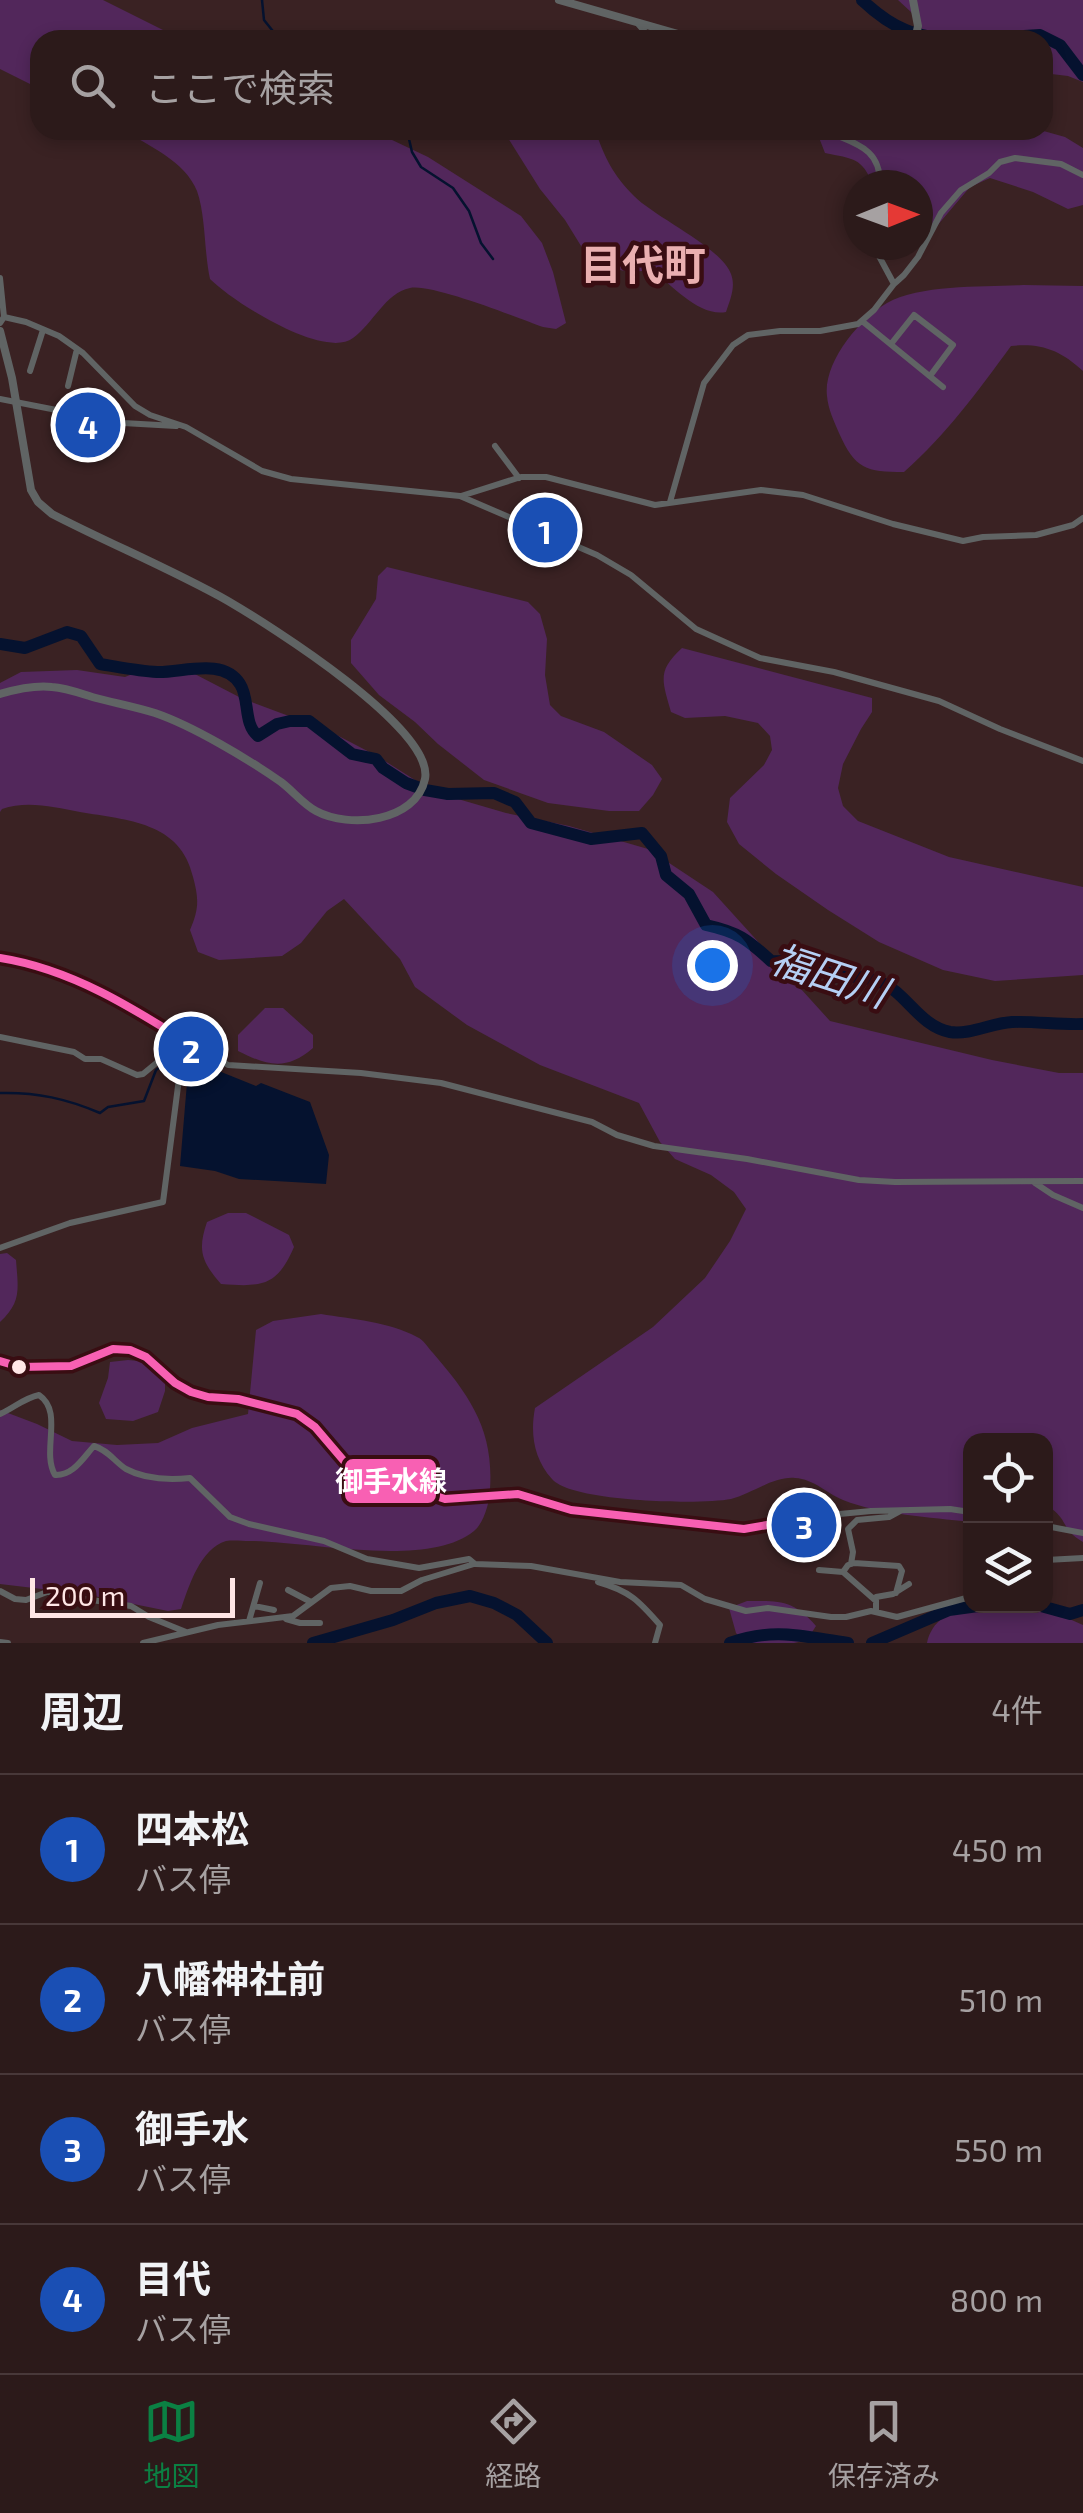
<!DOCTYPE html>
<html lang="ja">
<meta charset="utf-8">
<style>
:root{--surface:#2c1a1a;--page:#382727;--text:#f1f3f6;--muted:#a6a1a2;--line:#483839;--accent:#0b8043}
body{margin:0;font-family:"Exo 2","Noto Sans JP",sans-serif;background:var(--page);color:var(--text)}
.controls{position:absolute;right:30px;bottom:30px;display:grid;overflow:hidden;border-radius:20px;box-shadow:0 5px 15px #0003}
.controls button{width:90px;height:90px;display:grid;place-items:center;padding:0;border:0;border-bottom:2px solid var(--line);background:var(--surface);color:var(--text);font:50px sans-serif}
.compass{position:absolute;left:843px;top:170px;width:90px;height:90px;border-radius:50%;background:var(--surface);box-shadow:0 5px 15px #0003;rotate:89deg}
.scale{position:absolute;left:30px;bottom:25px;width:205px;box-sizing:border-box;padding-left:10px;border:5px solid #ffe6e6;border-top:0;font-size:28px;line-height:35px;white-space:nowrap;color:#ffe6e6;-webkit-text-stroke:8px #390d12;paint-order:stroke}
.you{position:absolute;left:712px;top:965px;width:35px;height:35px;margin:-25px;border:8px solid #fff;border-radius:50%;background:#1a73e8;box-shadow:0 0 0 15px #1a73e833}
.badge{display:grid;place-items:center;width:65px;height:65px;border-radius:50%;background:var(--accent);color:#fff;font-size:32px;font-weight:700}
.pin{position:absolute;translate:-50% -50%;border:5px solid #fff;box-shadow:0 2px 10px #0006}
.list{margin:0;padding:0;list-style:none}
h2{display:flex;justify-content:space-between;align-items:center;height:130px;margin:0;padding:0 40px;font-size:42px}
h2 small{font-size:32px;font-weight:400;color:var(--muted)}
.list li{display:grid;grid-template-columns:65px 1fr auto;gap:30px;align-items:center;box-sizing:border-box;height:150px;padding:0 40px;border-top:2px solid var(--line)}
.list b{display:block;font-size:38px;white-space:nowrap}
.list p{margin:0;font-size:32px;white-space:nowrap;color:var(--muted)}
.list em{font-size:32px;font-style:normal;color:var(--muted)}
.icon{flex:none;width:55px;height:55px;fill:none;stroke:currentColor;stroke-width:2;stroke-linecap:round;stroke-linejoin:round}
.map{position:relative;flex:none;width:1083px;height:1643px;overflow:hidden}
.search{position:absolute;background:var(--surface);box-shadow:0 5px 15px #0003;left:30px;right:30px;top:30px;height:110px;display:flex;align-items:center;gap:25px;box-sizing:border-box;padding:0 35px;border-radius:30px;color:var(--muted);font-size:38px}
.sheet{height:730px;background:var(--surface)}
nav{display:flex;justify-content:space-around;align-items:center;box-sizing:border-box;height:140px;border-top:2px solid var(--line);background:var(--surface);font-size:28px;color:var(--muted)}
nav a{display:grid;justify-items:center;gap:5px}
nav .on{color:var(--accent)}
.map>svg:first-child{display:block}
.green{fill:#52275b}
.water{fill:#05122f}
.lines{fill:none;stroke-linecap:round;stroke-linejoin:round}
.stream{stroke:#05122f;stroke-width:2.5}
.river{stroke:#05122f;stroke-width:12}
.minor{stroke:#606464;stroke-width:6}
.tertiary{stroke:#606464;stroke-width:8}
.bus-1-casing{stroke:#390d12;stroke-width:15}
.bus-1{stroke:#f860b3;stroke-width:8}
.bus-dot{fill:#ffe6e6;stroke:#390d12;stroke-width:4}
.labels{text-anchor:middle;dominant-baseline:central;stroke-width:9;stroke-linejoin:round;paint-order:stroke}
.water-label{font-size:40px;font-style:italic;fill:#b5cff4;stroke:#390d12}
.quarter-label{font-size:42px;font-weight:bold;fill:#eaafb0;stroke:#390d12}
.line-badge{stroke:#390d12;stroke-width:4}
.badge-label{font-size:28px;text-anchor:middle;font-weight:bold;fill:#fff}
</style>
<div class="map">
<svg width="1083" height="1643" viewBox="0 0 1083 1643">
<rect width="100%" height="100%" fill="#3a2223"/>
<path class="green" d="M 0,0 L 103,0 L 183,40 L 40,40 L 40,89 L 0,69 Z
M 898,0 L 1083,0 L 1083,82 L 1068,76 L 1043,73 L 1043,40 L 929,40 L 911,12 Z
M 123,130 L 371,130 L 428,157 L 521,216 L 542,243 L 553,272 L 566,323 L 556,329 L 543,327 C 518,318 431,283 410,288 C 385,293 373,324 353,338 C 324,360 233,302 210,279 C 204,252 206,217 197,191 C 185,161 149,146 123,130 Z
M 503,130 L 595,130 C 605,158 613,175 634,196 C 656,218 721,247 731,274 C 736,287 730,300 726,312 C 700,317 672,286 653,270 L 631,272 L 603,267 L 586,254 L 565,220 L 540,189 Z
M 816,130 L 1040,130 L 1065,137 L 1083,148 L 1083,205 L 1068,209 L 1033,192 L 990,178 L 970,187 L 936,227 L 918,236 L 918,185 L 873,185 C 862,157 853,159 825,153 Z
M 1023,285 L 1083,286 L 1083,371 C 1060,350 1041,343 1011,346 C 978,391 946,435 904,472 C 866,472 855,469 839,433 C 834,421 828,409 827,396 C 823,363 859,319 887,303 C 921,284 984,287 1023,285 Z
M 387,567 L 528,602 L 540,614 L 547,639 L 545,675 L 550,705 L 561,716 L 604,732 L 652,765 L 662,779 L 653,795 L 639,811 L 609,811 L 548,803 L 484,780 L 438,744 L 415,722 L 379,695 L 351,663 L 351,640 L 376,599 L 378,576 Z
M 682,648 L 872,698 L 872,712 L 861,729 L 843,764 L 838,788 L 843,806 L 858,821 L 949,857 L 1083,887 L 1083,975 L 995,981 L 943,970 L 879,942 L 828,910 L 776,874 L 739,844 L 727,822 L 730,798 L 764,765 L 772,750 L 770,736 L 758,723 L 725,716 L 685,718 L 671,712 C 662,680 657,671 682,648 Z
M 147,668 L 189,671 L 241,698 L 329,731 L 377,756 L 434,792 L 506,813 L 569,826 L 648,849 L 713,892 L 830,1021 L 992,1060 L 1059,1073 L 1083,1073 L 1083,1542 C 1062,1530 1068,1521 1052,1509 L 1046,1510 L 1046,1440 L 970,1440 L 970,1522 C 930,1517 881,1515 843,1500 C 826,1493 814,1479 795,1478 C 774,1476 751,1494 731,1499 C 700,1505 571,1502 552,1479 C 534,1459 530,1434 535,1408 L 653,1327 L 705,1278 L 730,1241 L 746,1209 L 734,1192 L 711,1175 L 675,1159 L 660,1142 L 639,1103 L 540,1065 L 467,1025 L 415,987 L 400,959 L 344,899 L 327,911 L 301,943 L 282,956 L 219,960 L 198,952 L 190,930 C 199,909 199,899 193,877 C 181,822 127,820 80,812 C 54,807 27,800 2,809 L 0,812 L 0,683 L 21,672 L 77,670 L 125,677 Z
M 265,1008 L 283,1008 L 313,1035 L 313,1048 C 286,1071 268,1066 238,1051 L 238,1035 Z
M 228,1213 L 246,1213 L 289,1235 L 294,1247 C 277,1287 261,1287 221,1284 C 202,1262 197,1251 207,1222 Z
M 7,1253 L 16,1260 C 18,1288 22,1302 0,1322 L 0,1254 Z
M 321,1314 C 351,1319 390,1322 417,1337 C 424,1340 428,1348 433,1353 C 470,1396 494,1430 490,1489 C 490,1501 484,1523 474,1531 C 428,1569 308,1541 249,1541 C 243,1541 233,1540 226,1541 C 200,1549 189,1586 181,1609 L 168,1611 L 84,1594 L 0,1584 L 0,1410 L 37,1424 L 72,1441 L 117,1445 L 158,1443 L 192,1428 L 248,1414 L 256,1330 L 273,1321 Z
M 128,1360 L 151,1362 L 165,1373 L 165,1391 L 158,1412 L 133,1421 L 106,1419 L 99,1403 L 108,1378 L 110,1362 Z
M 747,1601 C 780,1601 794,1600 816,1626 L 807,1640 L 794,1643 L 746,1643 L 736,1633 L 729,1608 Z
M 969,1605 L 1040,1606 L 1083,1625 L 1083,1643 L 927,1643 C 932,1620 949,1613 969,1605 Z"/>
<path class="water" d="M 189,1059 L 256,1086 L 261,1083 L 310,1102 L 329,1155 L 326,1184 L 239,1179 L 215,1171 L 180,1166 Z"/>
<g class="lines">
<path class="stream" d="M 262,0 L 264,20 L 280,40
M 402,130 L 409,139 L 412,152 L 421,167 L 453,188 L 469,211 L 481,243 L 493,259
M 0,1093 C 37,1092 67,1099 100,1113 L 108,1107 L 144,1101 L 156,1070 L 176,1056"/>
<path class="river" d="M 862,0 C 894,30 915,37 958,40
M 959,40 L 1040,35 L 1060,45 L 1083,75
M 0,644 L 25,648 L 67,632 L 81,636 L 100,664 C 119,667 138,671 157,672 C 182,673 223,657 240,684 C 250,699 243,724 258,736 L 277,724 L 290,721 L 309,721 L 352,754 L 376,759 L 383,768 L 406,783 L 425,790 L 448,794 L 494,793 L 515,802 L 531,823 L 591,839 L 642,833 L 661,856 L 666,875 L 689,894 L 706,925 C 738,932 747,939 771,961 L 814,962 L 833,977 C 849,976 864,976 880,982 C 906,992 919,1026 950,1032 C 971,1035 991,1023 1012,1022 C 1036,1021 1059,1025 1083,1024
M 1041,1606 L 1070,1614 L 1083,1610
M 313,1643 L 393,1620 L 436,1603 L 470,1596 L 494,1603 L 517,1615 L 547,1643
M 730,1643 C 774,1627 804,1637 848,1643
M 872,1643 L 949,1610 L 978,1606"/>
<path class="minor" d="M 639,25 L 646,33 L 662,40
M 824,130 C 853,144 881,146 880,185
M 873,245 L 894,284
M 0,278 L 4,317 L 0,323
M 4,317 L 26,322 L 59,336 L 83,353 L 135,406 L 150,415 L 186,427 L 262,471 L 291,479 L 460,496 L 597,555 L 631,575 L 696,629 L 760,658 L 834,672 L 939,701 L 1000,729 L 1083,761
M 862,321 L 943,387
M 891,344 L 914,315 L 953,345 L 930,376
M 30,371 L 43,330
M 68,386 L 77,349
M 0,399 L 123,423 L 176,426
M 495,446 L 519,478
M 461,496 L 521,477 L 546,477 L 655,505 L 761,490 L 803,495 L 893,524 L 963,541 L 983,537 L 1036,535 L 1073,525 L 1083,518
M 670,502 L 704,383 L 733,345 L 748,335 L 780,331 L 820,331 L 858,324 L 874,310 L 894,284 L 904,275 L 918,257 L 941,213 L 961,190 L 989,173 L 1000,162 L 1015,158 L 1061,164 L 1083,175
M 0,958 L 31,963 L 133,1008 L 228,1065 L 361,1073 L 441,1083 L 592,1122 L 617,1135 L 654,1146 L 747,1159 L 859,1180 L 895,1182 L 1083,1181
M 0,1037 L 74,1052 L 85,1059 L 101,1059 L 137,1075 L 143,1074 L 183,1041
M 1035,1183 L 1053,1195 L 1083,1208
M 0,1248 L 70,1223 L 163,1202 L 184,1040
M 0,1361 L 20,1367 L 71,1366 L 113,1349 L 130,1350 L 146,1357 L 175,1383 L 191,1392 L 208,1397 L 238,1399 L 276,1407 L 297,1414 L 315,1427 L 344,1461 L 384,1479 L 445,1499 L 518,1494 L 571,1510 L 744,1529 L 819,1516 L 871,1511 L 950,1509 L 970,1512
M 0,1414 C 14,1408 24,1398 39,1395 C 64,1412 41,1451 55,1475 C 73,1476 83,1458 94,1446 C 108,1450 114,1461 126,1469 C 146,1480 169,1480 190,1478 L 230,1517 L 249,1524 L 324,1541 L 367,1559 L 419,1568 L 469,1559 L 475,1564 L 531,1566 L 620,1582 L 681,1585 L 705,1599 L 746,1611 L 768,1608 L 831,1617 L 846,1617 L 871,1611 L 897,1617 L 970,1597
M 1046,1526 L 1083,1533
M 1046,1560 L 1083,1558
M 851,1564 L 853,1552 L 848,1529 L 857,1520 L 889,1517 L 900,1511
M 819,1570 L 843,1572 L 876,1601
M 843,1572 L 848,1565 L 854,1563 L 899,1566 L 902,1571 L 896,1593
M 598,1582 C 630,1591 639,1601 660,1625 L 655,1643
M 288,1590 L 311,1602
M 0,1591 L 15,1599 L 26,1600 L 47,1592 L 63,1592 L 79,1598 L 131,1606 L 149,1617 L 186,1632
M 254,1606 L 274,1610
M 876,1612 L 876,1597 L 893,1594 L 909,1584
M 286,1619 L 300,1623 L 320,1623
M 249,1621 L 260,1583
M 0,1642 L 8,1643
M 143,1643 L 218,1625 L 293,1616 L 331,1588 L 350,1586 L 371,1591 L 401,1591 L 422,1580 L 474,1564"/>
<path class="tertiary" d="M 559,0 L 699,40
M 913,0 L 918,26 L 915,40
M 0,331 L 12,378 L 31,490 L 38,502 L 52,514 C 110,544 171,569 228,601 C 269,625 435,729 425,779 C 416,822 349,829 316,811 C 303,804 293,791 281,782 C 248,759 193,726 155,713 C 136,707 115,703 96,698 C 82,694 67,688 52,687 C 34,685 17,689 0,694"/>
<defs>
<path id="bus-1" d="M 0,958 C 71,969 133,1008 193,1046
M 0,1361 L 20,1367 L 71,1366 L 113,1349 L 130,1350 L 146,1357 L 175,1383 L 191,1392 L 208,1397 L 238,1399 L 297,1414 L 315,1427 L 344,1461 L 384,1479 L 445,1499 L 518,1494 L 571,1510 L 744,1529 L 819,1516"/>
</defs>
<use href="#bus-1" class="bus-1-casing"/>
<use href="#bus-1" class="bus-1"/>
</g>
<circle class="bus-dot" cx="19" cy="1367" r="9"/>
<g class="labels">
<g class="water-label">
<text transform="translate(830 974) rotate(18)">福田川</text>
</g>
<g class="quarter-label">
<text x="643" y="263">目代町</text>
</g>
</g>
<rect class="line-badge" x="343" y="1457" width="95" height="48" rx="10" fill="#f860b3"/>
<g class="badge-label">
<text x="391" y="1491">御手水線</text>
</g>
</svg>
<div class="controls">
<button><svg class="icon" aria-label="locate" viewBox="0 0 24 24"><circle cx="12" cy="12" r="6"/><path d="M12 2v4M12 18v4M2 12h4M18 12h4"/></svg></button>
<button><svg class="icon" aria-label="layers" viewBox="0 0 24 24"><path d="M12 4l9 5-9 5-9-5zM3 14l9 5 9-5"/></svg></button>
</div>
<svg class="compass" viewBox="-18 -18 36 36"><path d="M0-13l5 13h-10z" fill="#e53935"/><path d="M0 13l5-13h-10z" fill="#a6a1a2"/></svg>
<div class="scale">200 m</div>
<div class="you"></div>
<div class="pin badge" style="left:545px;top:530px;background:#1a4fb4">1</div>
<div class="pin badge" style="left:191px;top:1049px;background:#1a4fb4">2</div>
<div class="pin badge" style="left:804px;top:1525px;background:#1a4fb4">3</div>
<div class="pin badge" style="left:88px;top:425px;background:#1a4fb4">4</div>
<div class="search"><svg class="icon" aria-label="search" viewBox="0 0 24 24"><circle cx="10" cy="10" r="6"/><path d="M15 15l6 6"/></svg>ここで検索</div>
</div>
<section class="sheet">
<h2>周辺<small>4件</small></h2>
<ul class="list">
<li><span class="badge" style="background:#1a4fb4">1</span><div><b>四本松</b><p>バス停</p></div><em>450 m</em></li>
<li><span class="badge" style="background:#1a4fb4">2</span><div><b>八幡神社前</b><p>バス停</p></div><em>510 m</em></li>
<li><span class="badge" style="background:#1a4fb4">3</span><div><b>御手水</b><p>バス停</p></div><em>550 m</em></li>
<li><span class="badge" style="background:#1a4fb4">4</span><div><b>目代</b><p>バス停</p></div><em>800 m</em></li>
</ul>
</section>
<nav>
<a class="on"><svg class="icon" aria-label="map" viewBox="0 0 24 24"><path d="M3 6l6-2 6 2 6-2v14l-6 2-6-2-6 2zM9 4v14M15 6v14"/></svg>地図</a>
<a><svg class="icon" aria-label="directions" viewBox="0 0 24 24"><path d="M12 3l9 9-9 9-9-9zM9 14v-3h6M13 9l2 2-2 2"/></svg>経路</a>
<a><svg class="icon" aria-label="saved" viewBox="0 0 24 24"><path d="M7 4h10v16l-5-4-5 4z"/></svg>保存済み</a>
</nav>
